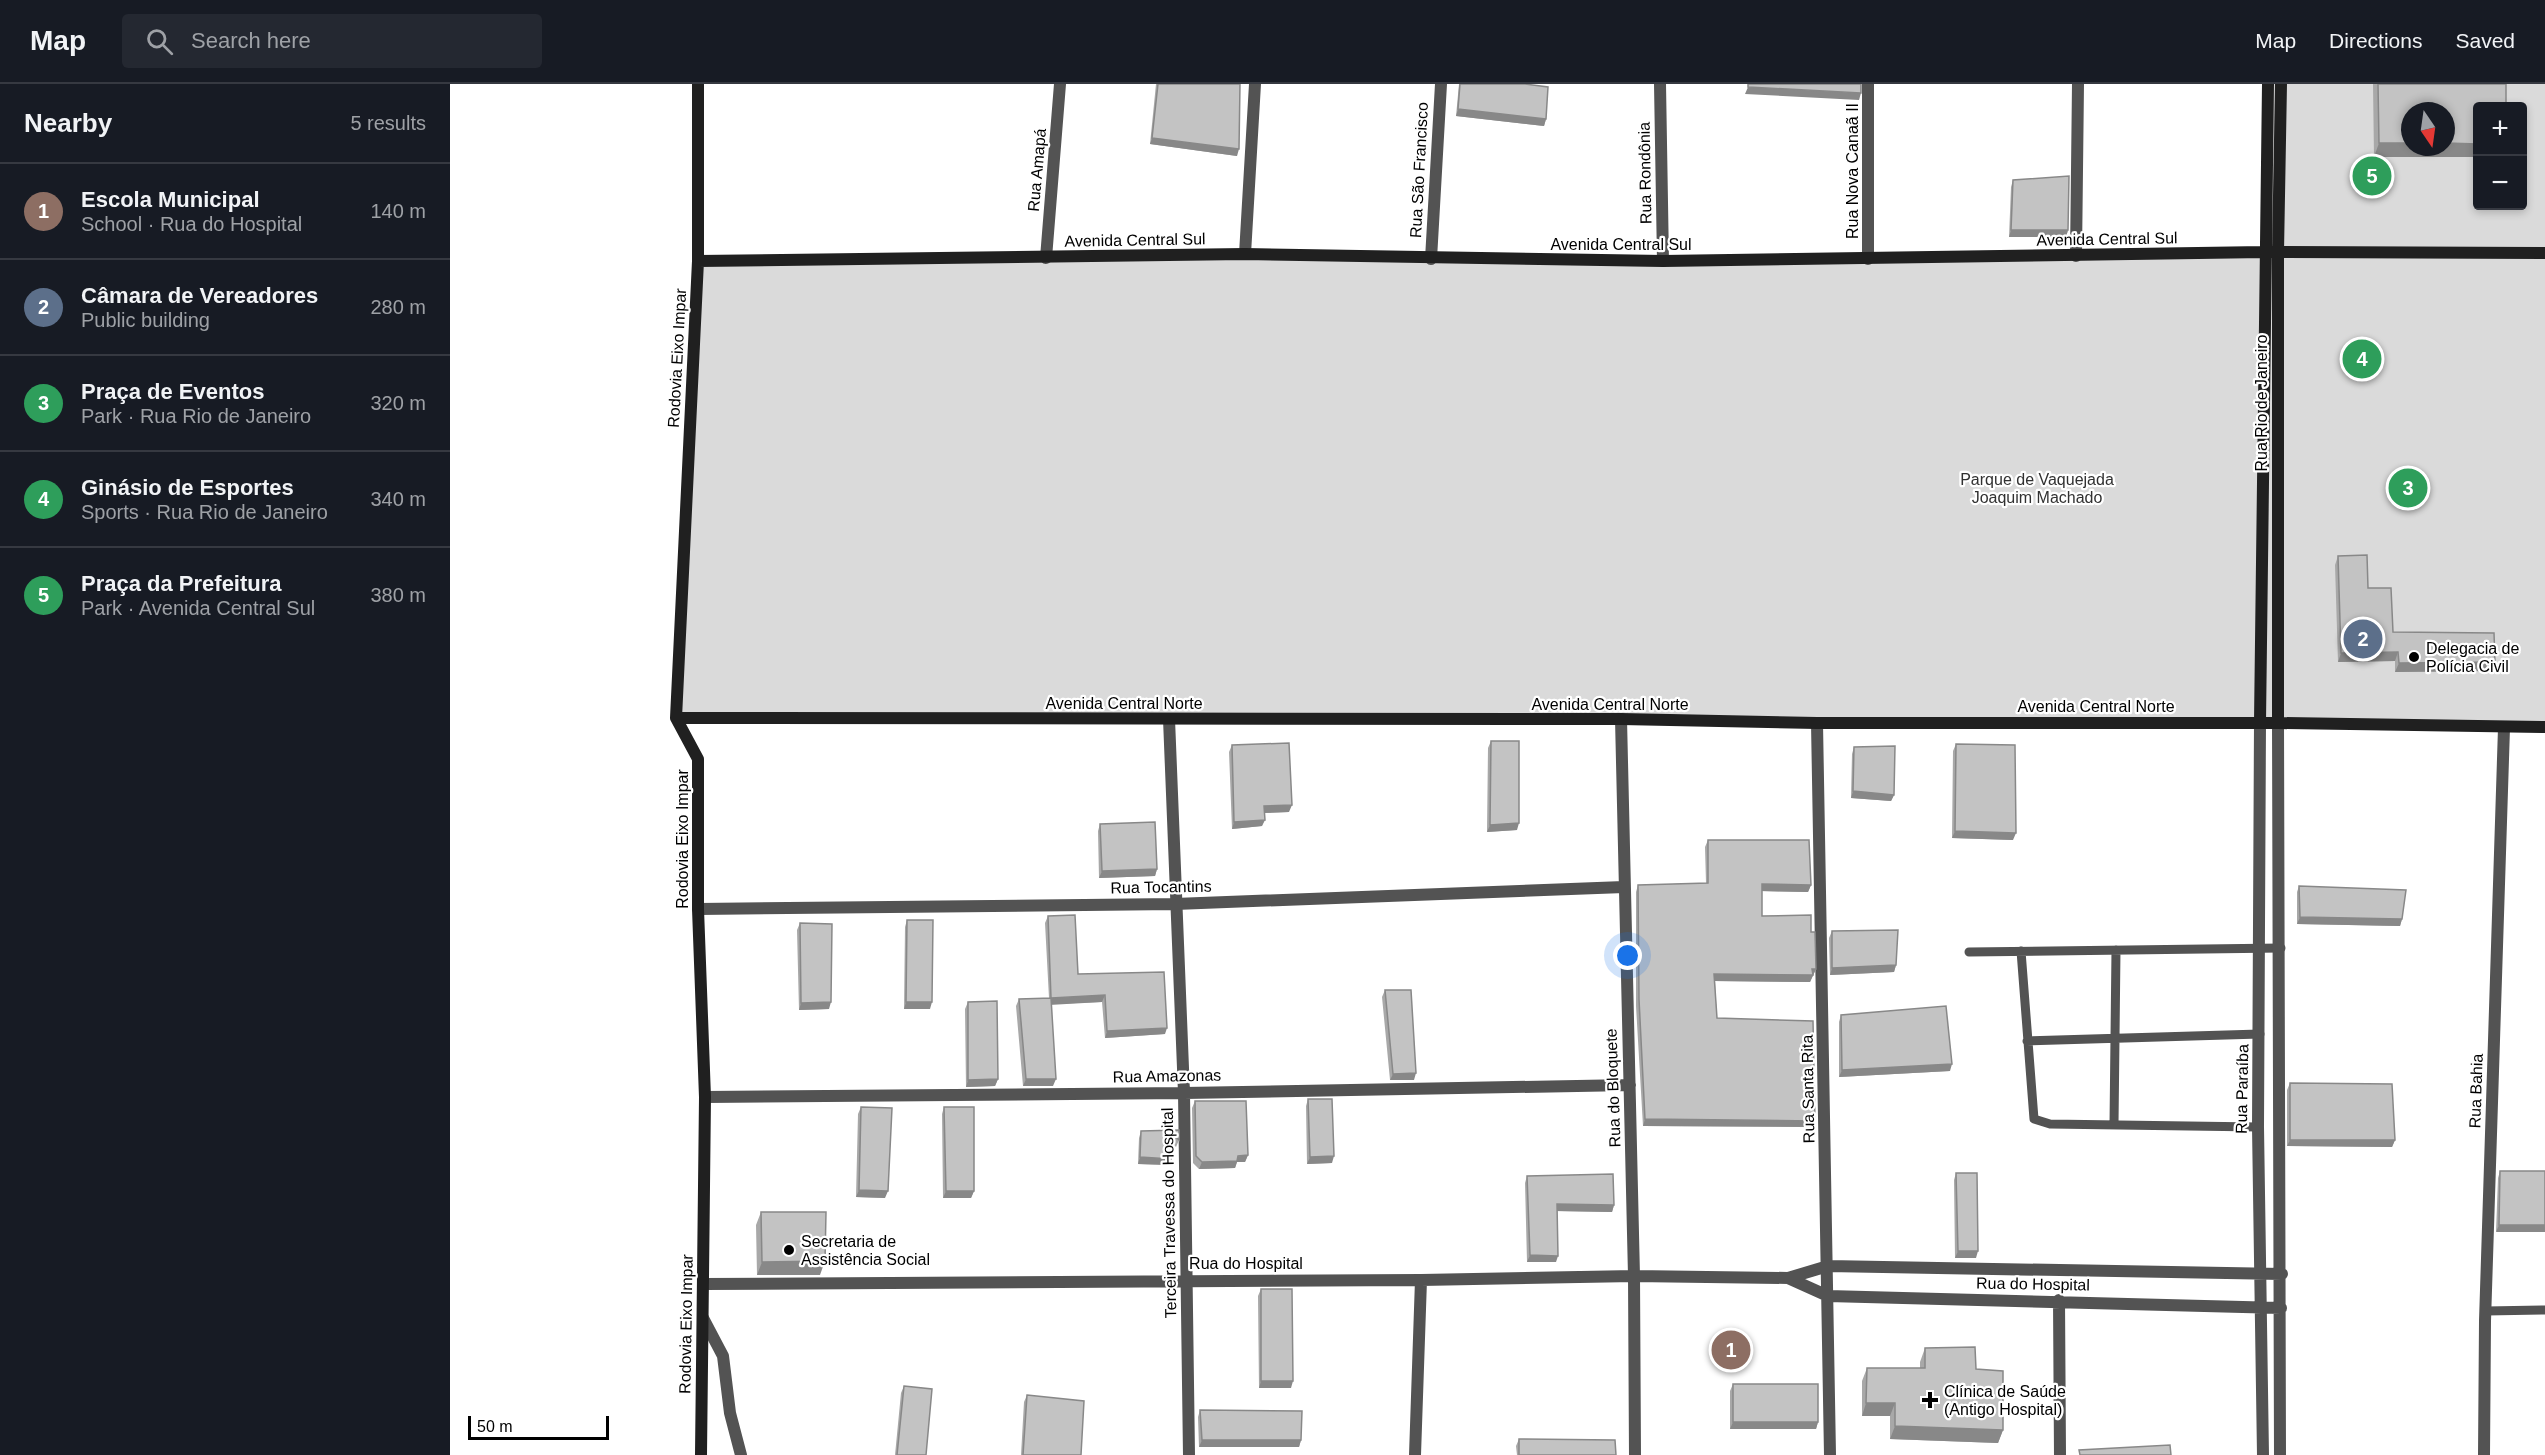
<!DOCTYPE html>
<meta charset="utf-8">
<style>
:root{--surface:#171b24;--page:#242831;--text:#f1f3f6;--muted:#9ea1a6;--line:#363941;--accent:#d93025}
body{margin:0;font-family:Helvetica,sans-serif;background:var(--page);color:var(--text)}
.controls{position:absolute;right:18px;top:18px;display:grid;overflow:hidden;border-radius:6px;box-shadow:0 3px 9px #0003}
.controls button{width:54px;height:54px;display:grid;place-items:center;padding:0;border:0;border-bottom:2px solid var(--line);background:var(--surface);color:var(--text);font:30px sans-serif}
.compass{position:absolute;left:1951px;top:18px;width:54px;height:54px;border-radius:50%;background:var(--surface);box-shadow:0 3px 9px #0003;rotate:167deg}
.scale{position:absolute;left:18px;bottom:15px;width:141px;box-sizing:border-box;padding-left:6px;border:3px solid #000;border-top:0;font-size:16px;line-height:21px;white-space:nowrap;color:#000;-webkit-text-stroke:4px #fff;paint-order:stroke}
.you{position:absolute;left:1178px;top:872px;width:21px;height:21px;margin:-15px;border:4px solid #fff;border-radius:50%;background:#1a73e8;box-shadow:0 0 0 9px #1a73e833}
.badge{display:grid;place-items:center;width:39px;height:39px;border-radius:50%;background:var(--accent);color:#fff;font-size:20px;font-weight:700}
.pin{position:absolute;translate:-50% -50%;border:3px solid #fff;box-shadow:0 2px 6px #0006}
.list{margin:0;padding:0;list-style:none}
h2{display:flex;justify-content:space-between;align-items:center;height:78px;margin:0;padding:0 24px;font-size:26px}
h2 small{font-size:20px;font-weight:400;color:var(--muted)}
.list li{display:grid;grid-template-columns:39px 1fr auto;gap:18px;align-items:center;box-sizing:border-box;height:96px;padding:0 24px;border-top:2px solid var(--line)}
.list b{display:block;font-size:22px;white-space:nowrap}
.list p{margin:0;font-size:20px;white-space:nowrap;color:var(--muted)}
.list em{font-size:20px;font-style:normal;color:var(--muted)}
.icon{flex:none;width:33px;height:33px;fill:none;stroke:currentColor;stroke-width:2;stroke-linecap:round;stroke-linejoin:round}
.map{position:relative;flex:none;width:2095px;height:1371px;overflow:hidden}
header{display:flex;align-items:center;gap:36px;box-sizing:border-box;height:84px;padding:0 30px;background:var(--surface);border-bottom:2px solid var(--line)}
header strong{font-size:28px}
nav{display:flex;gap:33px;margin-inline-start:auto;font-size:21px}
.search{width:420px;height:54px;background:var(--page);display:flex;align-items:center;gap:15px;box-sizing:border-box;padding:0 21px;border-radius:6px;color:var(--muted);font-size:22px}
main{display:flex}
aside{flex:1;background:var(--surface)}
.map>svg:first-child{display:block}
.green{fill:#dadada;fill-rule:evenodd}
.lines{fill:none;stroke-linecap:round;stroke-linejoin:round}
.lane{stroke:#535353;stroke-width:9}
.street{stroke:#535353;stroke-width:12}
.secondary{stroke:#202020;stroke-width:12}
.wall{fill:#a8a8a8}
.shaded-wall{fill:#888}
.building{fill:#c3c3c3;stroke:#888;stroke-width:1.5}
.poi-dot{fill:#000;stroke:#fff;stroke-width:2}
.labels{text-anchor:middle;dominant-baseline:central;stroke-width:4.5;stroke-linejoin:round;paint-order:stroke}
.street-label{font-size:16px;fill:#000;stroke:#fff}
.park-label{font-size:16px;fill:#313131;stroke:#fff}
.poi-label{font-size:16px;fill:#000;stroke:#fff;text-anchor:start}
</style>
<header>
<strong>Map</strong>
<div class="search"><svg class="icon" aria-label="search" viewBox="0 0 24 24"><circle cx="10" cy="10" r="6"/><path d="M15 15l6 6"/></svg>Search here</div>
<nav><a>Map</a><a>Directions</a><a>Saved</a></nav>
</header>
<main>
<aside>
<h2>Nearby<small>5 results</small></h2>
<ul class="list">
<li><span class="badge" style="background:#8d6e63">1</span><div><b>Escola Municipal</b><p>School · Rua do Hospital</p></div><em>140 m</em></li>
<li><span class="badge" style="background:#5c6f8a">2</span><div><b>Câmara de Vereadores</b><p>Public building</p></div><em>280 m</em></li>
<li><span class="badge" style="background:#2e9e5b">3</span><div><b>Praça de Eventos</b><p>Park · Rua Rio de Janeiro</p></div><em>320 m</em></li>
<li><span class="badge" style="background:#2e9e5b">4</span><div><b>Ginásio de Esportes</b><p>Sports · Rua Rio de Janeiro</p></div><em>340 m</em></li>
<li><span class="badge" style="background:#2e9e5b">5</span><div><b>Praça da Prefeitura</b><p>Park · Avenida Central Sul</p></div><em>380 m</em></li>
</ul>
</aside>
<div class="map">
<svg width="2095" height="1371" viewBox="0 0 2095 1371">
<rect width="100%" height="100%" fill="#fff"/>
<path class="green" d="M 1818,0 L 2095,0 L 2095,639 L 226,634 L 248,177 L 1814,168 ZM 2028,22 L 2072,22 L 2072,122 L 2028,122 ZM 1960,27 L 1996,27 L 1996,63 L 1960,63 Z"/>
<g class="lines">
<path class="lane" d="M 1571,867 L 1584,1035 L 1600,1040 L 1808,1043
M 1519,868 L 1831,864
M 1577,957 L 1810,950
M 1664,1041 L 1666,866
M 2036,1227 L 2095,1226"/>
<path class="street" d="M 1210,0 L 1213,177
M 1418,0 L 1418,175
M 795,170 L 805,0
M 1626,172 L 1628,0
M 596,174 L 610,0
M 981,175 L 991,0
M 719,635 L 734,1009 L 739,1371
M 1171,635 L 1184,1192 L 1185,1371
M 1810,638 L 1808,1043 L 1813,1371
M 1367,639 L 1380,1371
M 1828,639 L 1830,1371
M 248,825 L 725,820 L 1174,803
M 255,1013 L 734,1009 L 1180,1001
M 1338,1194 L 1378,1212 L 1831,1224
M 253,1200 L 971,1196 L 1184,1192 L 1338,1194 L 1378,1182 L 1832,1190
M 1609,1216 L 1610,1371
M 253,1234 L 273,1272 L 280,1329 L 291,1371
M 965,1371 L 971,1196
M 2034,1371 L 2035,1237 L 2054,644"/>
<path class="secondary" d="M 248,0 L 248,177 L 226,634 L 248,675 L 248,825 L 255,1013 L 251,1371
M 248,177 L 795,170 L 1213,177 L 1814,168 L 2095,169
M 226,634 L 1171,635 L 1367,639 L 1828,639 L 2095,643
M 1810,638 L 1818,0
M 1828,639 L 1828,168 L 1831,0"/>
</g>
<path class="wall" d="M 706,0 L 790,0 L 787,72 L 700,60 Z
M 1009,0 L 1075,0 L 1096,35 L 1094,42 L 1006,32 Z
M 1923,0 L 2056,0 L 1924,73 Z
M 1563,96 L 1618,146 L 1616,153 L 1559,153 L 1561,103 Z
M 1888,472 L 1918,504 L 1943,548 L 2045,578 L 2041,587 L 1945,588 L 1945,577 L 1888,578 L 1885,481 Z
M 1041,657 L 1067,746 L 1037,748 L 1038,664 Z
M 1506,660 L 1563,756 L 1502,754 L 1503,667 Z
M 782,661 L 839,728 L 814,729 L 812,742 L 782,745 L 779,668 Z
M 1404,663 L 1444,711 L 1441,717 L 1401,714 L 1402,670 Z
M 650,740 L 707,785 L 705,792 L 649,794 L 648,747 Z
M 1258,756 L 1361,801 L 1358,808 L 1312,807 L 1312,832 L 1361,848 L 1366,885 L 1360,898 L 1265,897 L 1267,934 L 1365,1037 L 1362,1043 L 1193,1042 L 1186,922 L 1186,808 L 1188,801 L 1256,799 L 1255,763 Z
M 1849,802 L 1952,835 L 1950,842 L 1847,840 L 1847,808 Z
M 598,832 L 628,890 L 715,950 L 655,954 L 652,918 L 602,920 L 603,1002 L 573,1002 L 566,922 L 569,915 L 599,914 L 595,839 Z
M 457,836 L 480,925 L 454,925 L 455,843 Z
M 350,839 L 379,925 L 349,926 L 347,846 Z
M 1382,847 L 1446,881 L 1444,888 L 1380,891 L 1379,854 Z
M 935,906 L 964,996 L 940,996 L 932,913 Z
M 518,918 L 548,995 L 545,1002 L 516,1003 L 515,925 Z
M 1391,931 L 1500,987 L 1389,993 L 1389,938 Z
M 1840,999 L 1945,1056 L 1942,1063 L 1837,1062 L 1837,1006 Z
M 858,1015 L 882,1079 L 857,1080 L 856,1022 Z
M 745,1017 L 798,1071 L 795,1078 L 787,1078 L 785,1084 L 749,1085 L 743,1079 L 742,1024 Z
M 411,1023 L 435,1114 L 406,1113 L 408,1030 Z
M 494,1023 L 524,1107 L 521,1114 L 493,1114 L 492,1030 Z
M 729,1046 L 729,1056 L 726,1063 L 721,1058 L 719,1081 L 688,1080 L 689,1054 L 691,1047 Z
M 2050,1087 L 2095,1087 L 2046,1148 L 2048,1094 Z
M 1506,1089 L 1526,1174 L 1505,1174 L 1504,1096 Z
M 1077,1092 L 1164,1121 L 1162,1128 L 1107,1127 L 1106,1178 L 1077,1178 L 1075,1099 Z
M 311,1128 L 370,1191 L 307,1191 L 306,1141 Z
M 811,1205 L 841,1304 L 809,1304 L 808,1212 Z
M 1475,1264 L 1526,1285 L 1553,1346 L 1548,1359 L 1440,1355 L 1440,1332 L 1412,1332 L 1412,1297 L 1417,1284 L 1470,1284 L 1470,1278 Z
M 1283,1300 L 1368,1338 L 1366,1345 L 1280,1345 L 1280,1307 Z
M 454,1302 L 476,1371 L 445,1371 L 451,1309 Z
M 577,1311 L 631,1371 L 571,1371 L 574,1318 Z
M 750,1326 L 851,1356 L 849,1363 L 749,1363 L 748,1333 Z
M 1069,1355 L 1166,1371 L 1067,1371 L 1066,1362 Z"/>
<path class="shaded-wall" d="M 1298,3 L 1411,9 L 1409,16 L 1295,10 Z
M 1008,25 L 1096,35 L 1094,42 L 1006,32 Z
M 702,54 L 789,65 L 787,72 L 700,60 Z
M 1929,59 L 1960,59 L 1960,63 L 1996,63 L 1996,59 L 2028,60 L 2028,73 L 1924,73 Z
M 1561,146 L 1618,146 L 1616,153 L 1559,153 Z
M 1948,568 L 1945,577 L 1888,578 L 1891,569 Z
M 2045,578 L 2041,587 L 1945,588 L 1949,579 Z
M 1403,707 L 1444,711 L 1441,717 L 1401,714 Z
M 842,721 L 839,728 L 812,729 L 814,722 Z
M 815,736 L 812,742 L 782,745 L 784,738 Z
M 1069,739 L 1067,746 L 1037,748 L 1040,741 Z
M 1505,747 L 1566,749 L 1563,756 L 1502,754 Z
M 707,785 L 705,792 L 649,794 L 652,787 Z
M 1312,800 L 1361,801 L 1358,808 L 1309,807 Z
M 1850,833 L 1952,835 L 1950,842 L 1847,840 Z
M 1446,881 L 1444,888 L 1380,891 L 1382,884 Z
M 1366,885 L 1360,898 L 1262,897 L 1264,890 Z
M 655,911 L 652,918 L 599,921 L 601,914 Z
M 381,918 L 379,925 L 349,926 L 351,919 Z
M 456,918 L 482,918 L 480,925 L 454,925 Z
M 717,944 L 715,950 L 655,954 L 657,947 Z
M 1502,980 L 1500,987 L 1389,993 L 1392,986 Z
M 966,989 L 964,996 L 940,996 L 943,990 Z
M 548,995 L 545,1002 L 516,1003 L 518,996 Z
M 576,995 L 606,995 L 603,1002 L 573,1002 Z
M 1195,1035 L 1365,1037 L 1362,1043 L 1193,1042 Z
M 1840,1056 L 1945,1056 L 1942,1063 L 1837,1062 Z
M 798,1071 L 795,1078 L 787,1078 L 785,1084 L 749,1085 L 752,1078 Z
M 884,1072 L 882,1079 L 857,1080 L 860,1073 Z
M 690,1073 L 721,1075 L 719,1081 L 688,1080 Z
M 409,1106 L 438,1107 L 435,1114 L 406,1113 Z
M 496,1107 L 524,1107 L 521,1114 L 493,1114 Z
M 1107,1120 L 1164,1121 L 1162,1128 L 1104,1127 Z
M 2049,1141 L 2095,1141 L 2095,1148 L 2046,1148 Z
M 1508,1167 L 1528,1167 L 1526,1174 L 1505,1174 Z
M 1080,1171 L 1108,1172 L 1106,1178 L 1077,1178 Z
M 375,1177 L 370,1191 L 307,1191 L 312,1178 Z
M 811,1297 L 843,1297 L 841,1304 L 809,1304 Z
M 1416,1319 L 1445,1319 L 1440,1332 L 1412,1332 Z
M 1283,1338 L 1368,1338 L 1366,1345 L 1280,1345 Z
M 1445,1342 L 1553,1346 L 1548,1359 L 1440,1355 Z
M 752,1356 L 851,1356 L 849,1363 L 749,1363 Z"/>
<path class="building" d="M 708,0 L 790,0 L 789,65 L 702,54 Z
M 1010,0 L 1075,0 L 1098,3 L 1096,35 L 1008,25 Z
M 1298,0 L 1411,0 L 1411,9 L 1298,3 Z
M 1928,0 L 2056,0 L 2056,22 L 2028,22 L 2028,60 L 1996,59 L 1996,27 L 1960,27 L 1960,59 L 1929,59 Z
M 1619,92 L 1618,146 L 1561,146 L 1563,96 Z
M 1917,471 L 1918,504 L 1941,504 L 1943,548 L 2044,549 L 2045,578 L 1949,579 L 1948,568 L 1891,569 L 1888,472 Z
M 1041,657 L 1069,657 L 1069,739 L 1040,741 Z
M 839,659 L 842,721 L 814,722 L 815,736 L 784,738 L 782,661 Z
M 1506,660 L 1565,661 L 1566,749 L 1505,747 Z
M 1445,662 L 1444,711 L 1403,707 L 1404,663 Z
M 705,738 L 707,785 L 652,787 L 650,740 Z
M 1258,756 L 1359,756 L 1361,801 L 1312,800 L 1312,832 L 1361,831 L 1361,848 L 1365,848 L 1366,885 L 1362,885 L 1363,891 L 1264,890 L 1267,934 L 1363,937 L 1365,1037 L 1195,1035 L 1189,915 L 1188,801 L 1258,799 Z
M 1849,802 L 1956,806 L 1952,835 L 1850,833 Z
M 625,831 L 628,890 L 714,888 L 717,944 L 657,947 L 655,911 L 601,914 L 598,832 Z
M 457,836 L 483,836 L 482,918 L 456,918 Z
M 350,839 L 382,840 L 381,918 L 351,919 Z
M 1448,846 L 1446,881 L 1382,884 L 1382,847 Z
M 935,906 L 961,906 L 966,989 L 943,990 Z
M 601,914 L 606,995 L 576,995 L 569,915 Z
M 547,917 L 548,995 L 518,996 L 518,918 Z
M 1496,922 L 1502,980 L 1392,986 L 1391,931 Z
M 1840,999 L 1942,1000 L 1945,1056 L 1840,1056 Z
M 858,1015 L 882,1015 L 884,1072 L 860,1073 Z
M 745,1017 L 796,1017 L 798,1071 L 788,1072 L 787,1077 L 752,1078 L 746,1072 Z
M 411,1023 L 442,1024 L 438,1107 L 409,1106 Z
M 494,1023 L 524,1023 L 524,1107 L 496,1107 Z
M 729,1046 L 729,1056 L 721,1048 L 721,1075 L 690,1073 L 691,1047 Z
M 2050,1087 L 2095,1087 L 2095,1141 L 2049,1141 Z
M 1506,1089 L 1527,1089 L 1528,1167 L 1508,1167 Z
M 1163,1090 L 1164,1121 L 1107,1120 L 1108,1172 L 1080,1171 L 1077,1092 Z
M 311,1128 L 376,1128 L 375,1177 L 312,1178 Z
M 811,1205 L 842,1205 L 843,1297 L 811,1297 Z
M 1525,1263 L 1526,1285 L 1553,1287 L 1553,1346 L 1445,1342 L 1445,1319 L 1416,1319 L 1417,1284 L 1475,1284 L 1475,1264 Z
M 1283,1300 L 1368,1300 L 1368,1338 L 1283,1338 Z
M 454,1302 L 482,1305 L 476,1371 L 447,1371 Z
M 577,1311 L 634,1317 L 631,1371 L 573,1371 Z
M 750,1326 L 852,1327 L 851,1356 L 752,1356 Z
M 1069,1355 L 1165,1356 L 1166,1371 L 1069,1371 Z
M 1720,1361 L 1721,1371 L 1630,1371 L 1629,1366 Z"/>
<g class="poi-dot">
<circle cx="1964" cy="573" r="6"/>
<circle cx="339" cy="1166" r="6"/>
<path d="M1477 1307h6v6h6v6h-6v6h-6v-6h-6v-6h6z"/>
</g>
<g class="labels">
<g class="street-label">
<text transform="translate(587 86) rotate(-85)">Rua Amapá</text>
<text transform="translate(969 86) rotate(-87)">Rua São Francisco</text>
<text transform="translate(1402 87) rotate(-90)">Rua Nova Canaã II</text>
<text transform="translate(1195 89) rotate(-91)">Rua Rondônia</text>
<text transform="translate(1657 155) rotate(-1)">Avenida Central Sul</text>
<text transform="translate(685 156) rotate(-1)">Avenida Central Sul</text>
<text x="1171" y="160">Avenida Central Sul</text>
<text transform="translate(227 274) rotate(-87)">Rodovia Eixo Impar</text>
<text transform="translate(1811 319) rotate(-90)">Rua Rio de Janeiro</text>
<text x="674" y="619">Avenida Central Norte</text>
<text x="1160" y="620">Avenida Central Norte</text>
<text x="1646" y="622">Avenida Central Norte</text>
<text transform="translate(232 755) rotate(-90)">Rodovia Eixo Impar</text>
<text transform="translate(711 803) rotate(-1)">Rua Tocantins</text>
<text transform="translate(717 992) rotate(-1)">Rua Amazonas</text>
<text transform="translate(1163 1004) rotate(-92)">Rua do Bloquete</text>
<text transform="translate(1358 1005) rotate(-91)">Rua Santa Rita</text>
<text transform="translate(1792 1005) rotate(-89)">Rua Paraíba</text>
<text transform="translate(2026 1007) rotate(-88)">Rua Bahia</text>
<text transform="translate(719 1129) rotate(-91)">Terceira Travessa do Hospital</text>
<text x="796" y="1179">Rua do Hospital</text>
<text transform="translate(1583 1200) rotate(1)">Rua do Hospital</text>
<text transform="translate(236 1240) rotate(-89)">Rodovia Eixo Impar</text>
</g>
<g class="park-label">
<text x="1587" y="395">Parque de Vaquejada<tspan x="1587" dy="18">Joaquim Machado</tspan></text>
</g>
<g class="poi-label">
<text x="1976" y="564">Delegacia de<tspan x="1976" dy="18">Polícia Civil</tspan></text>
<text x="351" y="1157">Secretaria de<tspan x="351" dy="18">Assistência Social</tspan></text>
<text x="1494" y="1307">Clínica de Saúde<tspan x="1494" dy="18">(Antigo Hospital)</tspan></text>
</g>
</g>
</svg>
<div class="controls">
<button>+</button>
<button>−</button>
</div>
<svg class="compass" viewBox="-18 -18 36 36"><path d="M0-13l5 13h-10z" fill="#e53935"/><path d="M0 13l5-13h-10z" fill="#9ea1a6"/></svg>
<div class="scale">50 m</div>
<div class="you"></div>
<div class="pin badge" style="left:1281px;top:1266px;background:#8d6e63">1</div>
<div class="pin badge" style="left:1913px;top:555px;background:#5c6f8a">2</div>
<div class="pin badge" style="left:1958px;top:404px;background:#2e9e5b">3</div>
<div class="pin badge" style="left:1912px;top:275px;background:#2e9e5b">4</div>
<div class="pin badge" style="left:1922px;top:92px;background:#2e9e5b">5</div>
</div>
</main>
